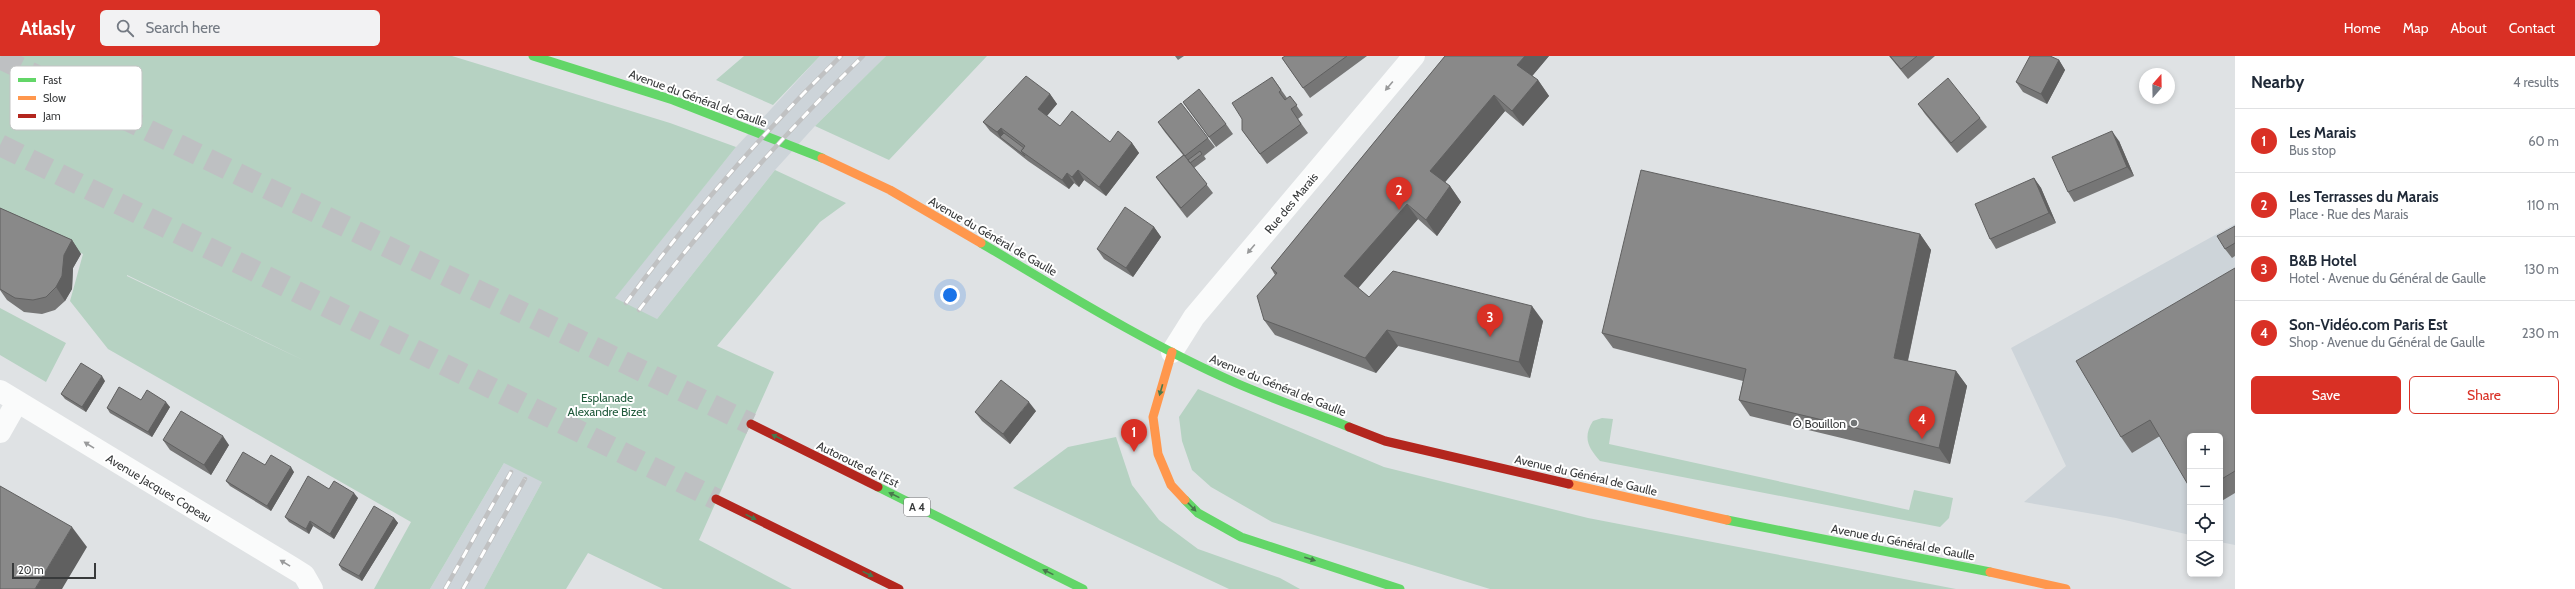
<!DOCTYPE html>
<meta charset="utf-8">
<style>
:root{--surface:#fff;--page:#f2f2f3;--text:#1f2937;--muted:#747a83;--line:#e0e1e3;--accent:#d93025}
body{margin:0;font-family:Cabin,sans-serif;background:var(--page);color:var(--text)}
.controls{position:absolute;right:12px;bottom:12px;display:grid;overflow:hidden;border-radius:6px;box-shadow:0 2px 6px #0003}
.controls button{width:36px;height:36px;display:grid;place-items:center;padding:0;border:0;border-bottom:1px solid var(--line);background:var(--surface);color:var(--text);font:20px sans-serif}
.compass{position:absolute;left:2139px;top:12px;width:36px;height:36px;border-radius:50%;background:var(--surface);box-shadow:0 2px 6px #0003;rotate:20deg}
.scale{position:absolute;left:12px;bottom:10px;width:84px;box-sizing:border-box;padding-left:4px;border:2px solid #383a3b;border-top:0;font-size:11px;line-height:14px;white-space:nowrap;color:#383a3b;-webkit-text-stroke:3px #fff;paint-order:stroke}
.you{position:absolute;left:950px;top:239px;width:14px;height:14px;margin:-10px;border:3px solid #fff;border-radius:50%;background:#1a73e8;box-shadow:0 0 0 6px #1a73e833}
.badge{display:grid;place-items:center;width:26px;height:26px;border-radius:50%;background:var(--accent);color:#fff;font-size:13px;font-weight:700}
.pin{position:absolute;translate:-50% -33px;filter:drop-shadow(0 1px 2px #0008)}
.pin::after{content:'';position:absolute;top:21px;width:14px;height:12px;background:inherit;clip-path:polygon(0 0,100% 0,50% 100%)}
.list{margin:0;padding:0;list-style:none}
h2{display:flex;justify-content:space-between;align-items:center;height:52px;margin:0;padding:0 16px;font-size:17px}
h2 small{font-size:13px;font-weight:400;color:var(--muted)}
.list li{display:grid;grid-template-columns:26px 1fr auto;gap:12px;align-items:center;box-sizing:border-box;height:64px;padding:0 16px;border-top:1px solid var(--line)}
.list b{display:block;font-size:15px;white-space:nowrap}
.list p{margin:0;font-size:13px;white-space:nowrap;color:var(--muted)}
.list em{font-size:13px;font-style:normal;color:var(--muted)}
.actions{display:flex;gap:8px;padding:12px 16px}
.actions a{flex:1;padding:9px 0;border:1px solid var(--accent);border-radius:6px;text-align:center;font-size:14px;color:var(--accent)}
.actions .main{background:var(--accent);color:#fff}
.icon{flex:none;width:22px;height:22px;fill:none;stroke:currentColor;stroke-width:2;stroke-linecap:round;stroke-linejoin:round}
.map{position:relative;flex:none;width:2235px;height:533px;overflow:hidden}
header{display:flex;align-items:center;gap:24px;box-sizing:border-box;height:56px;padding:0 20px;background:var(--accent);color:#fff}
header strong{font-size:19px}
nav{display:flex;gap:22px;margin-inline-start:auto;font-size:14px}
.search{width:280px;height:36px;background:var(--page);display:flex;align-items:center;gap:10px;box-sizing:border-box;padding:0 14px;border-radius:6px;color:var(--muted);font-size:15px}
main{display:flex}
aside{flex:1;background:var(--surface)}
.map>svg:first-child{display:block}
.built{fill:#cdd4d9}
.green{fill:#b6d2c2;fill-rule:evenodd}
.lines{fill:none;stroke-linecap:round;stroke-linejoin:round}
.highway-tunnel{stroke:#bec0c2;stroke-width:22;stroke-dasharray:22 11;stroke-linecap:butt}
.street{stroke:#fafbfb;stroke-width:22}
.fast{stroke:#63d668;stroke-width:9}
.slow{stroke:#ff974d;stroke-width:9}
.jam{stroke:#b3261e;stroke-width:9}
.rail-casing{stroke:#c0c1c2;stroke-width:4.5}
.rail{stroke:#fff;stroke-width:3;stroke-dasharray:9;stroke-linecap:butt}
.wall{fill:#767676}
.shaded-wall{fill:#606060}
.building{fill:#898989;stroke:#606060}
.oneway{fill:#999a9b}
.oneway2{fill:#49784d}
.poi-dot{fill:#727576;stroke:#fff;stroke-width:1.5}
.labels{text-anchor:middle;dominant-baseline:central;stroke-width:4;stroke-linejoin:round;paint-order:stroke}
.shield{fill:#fff;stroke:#747576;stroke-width:1}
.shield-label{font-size:11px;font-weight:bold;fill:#383a3b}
.street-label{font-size:12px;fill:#383a3b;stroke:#fff}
.park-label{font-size:12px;fill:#205a3b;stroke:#fff}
.poi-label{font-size:12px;fill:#383a3b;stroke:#fff;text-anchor:end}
.key{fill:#fff;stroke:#c3c4c4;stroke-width:1}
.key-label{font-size:11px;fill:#383a3b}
</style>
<header>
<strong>Atlasly</strong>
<div class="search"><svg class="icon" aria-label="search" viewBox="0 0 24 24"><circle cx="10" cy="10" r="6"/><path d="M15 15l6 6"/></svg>Search here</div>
<nav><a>Home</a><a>Map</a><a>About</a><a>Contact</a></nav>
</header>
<main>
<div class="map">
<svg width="2235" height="533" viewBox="0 0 2235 533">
<rect width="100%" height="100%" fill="#dfe2e4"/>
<path class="built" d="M 820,0 L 886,0 L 815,70 L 775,114 L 657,263 L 542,426 L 484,533 L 430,533 L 504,407 L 614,242 L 736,91 Z
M 2235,168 L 2235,489 L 2220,486 L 2220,380 L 2190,380 L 2190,479 L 2116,462 L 2024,446 L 2066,410 L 2011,292 Z"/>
<path class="green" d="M 0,0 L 452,0 L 670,67 L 736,91 L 615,242 L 657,263 L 775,114 L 846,147 L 820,166 L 717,290 L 774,316 L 699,484 L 792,533 L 663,533 L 588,497 L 566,533 L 484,533 L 542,426 L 504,407 L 430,533 L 374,533 L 411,466 L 108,293 L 70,245 L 83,198 L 0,159 ZM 127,219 L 305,305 L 127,220 Z
M 744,0 L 820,0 L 773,49 L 716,24 Z
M 886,0 L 987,0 L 889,104 L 815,70 Z
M 0,252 L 66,287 L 46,326 L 0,299 Z
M 1198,333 L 1384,411 L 1588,462 L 1956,533 L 1490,533 L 1272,466 L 1211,431 L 1192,414 L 1182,385 L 1179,361 Z
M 1602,362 L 1613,363 L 1609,388 L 1909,454 L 1914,434 L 1953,442 L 1949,462 L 1940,471 L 1600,405 C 1589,392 1582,382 1593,365 Z
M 1116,381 L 1132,429 L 1159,464 L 1198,493 L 1280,522 L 1300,533 L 1229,533 L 1013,432 L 1068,391 Z"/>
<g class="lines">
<path class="highway-tunnel" d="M 0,2 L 751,368
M 0,89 L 716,443"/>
<path class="street" d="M 1172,296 L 1194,261 L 1414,0
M 0,335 L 291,511 L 304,519 L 312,533
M 0,376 L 17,346"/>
<path class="fast" d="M 533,0 L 673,44 L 822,102
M 981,187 C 1064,236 1147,288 1236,327 C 1273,343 1311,356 1349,371
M 878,431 L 1083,533
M 1185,444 L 1198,457 L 1241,481 L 1400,533
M 1727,464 L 1990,516"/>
<path class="slow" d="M 822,102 L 890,134 L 981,187
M 1172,296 L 1153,361 L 1158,398 L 1171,429 L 1185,444
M 1569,428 L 1727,464
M 1990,516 L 2066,533"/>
<path class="jam" d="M 751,368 L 878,431
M 1349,371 L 1385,385 L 1569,428
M 716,443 L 899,533"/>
<defs>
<path id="rail" d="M 626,247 C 691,159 762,77 841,0
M 639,254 C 708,164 782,80 863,0
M 445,533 L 511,416
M 463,533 L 525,423"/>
</defs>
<use href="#rail" class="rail-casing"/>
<use href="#rail" class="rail"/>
</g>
<path class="wall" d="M 1175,0 L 1184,0 L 1178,4 Z
M 1285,0 L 1367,0 L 1310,42 L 1282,2 Z
M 1445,0 L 1549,0 L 1532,20 L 1538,24 L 1549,40 L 1523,70 L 1505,55 L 1445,126 L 1450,130 L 1461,146 L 1437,180 L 1418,163 L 1358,232 L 1369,241 L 1543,265 L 1530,322 L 1398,290 L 1376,317 L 1275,279 L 1264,264 L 1275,219 L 1271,212 Z
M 1889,0 L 1935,0 L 1908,23 Z
M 2059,4 L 2065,14 L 2047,48 L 2023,36 L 2016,26 Z
M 1272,21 L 1287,42 L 1290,40 L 1303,59 L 1298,63 L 1308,77 L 1267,108 L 1242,74 Z
M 1050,38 L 1057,48 L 1047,60 L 1060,70 L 1110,86 L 1132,87 L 1139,97 L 1106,140 L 1084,124 L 1079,131 L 1074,127 L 1069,133 L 1028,105 L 990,75 L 983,66 Z
M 1183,46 L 1226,68 L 1233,78 L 1216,91 Z
M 1918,48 L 1980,62 L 1987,71 L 1957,97 L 1925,58 Z
M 1158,66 L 1208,82 L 1215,91 L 1204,100 L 1206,103 L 1194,112 L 1213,137 L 1187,162 L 1163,131 L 1156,121 L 1183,99 L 1164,75 Z
M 2119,85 L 2134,120 L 2074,146 L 2068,136 Z
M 2034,122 L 2041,132 L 2056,167 L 1996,193 L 1990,183 Z
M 0,152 L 72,184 L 81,198 L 73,212 L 72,233 L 65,245 L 55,254 L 42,258 L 24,256 L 7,244 L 0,234 Z
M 2235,170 L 2235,200 L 2232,202 L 2225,193 Z
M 1154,171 L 1161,181 L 1133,221 L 1104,203 L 1097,193 Z
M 1920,178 L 1931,194 L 1908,305 L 1956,315 L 1967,330 L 1950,408 L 1750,360 L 1739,344 L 1743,325 L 1613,292 L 1602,277 Z
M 2235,212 L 2235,437 L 2220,446 L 2220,380 L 2160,380 L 2132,397 L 2121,381 Z
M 105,325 L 86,356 L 65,343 L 61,338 Z
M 141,344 L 170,351 L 152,381 L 110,357 L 107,352 Z
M 1036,355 L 1010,388 L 982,365 L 975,356 Z
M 163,384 L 229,389 L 211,419 L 170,394 Z
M 265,409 L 294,416 L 271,455 L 230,430 L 226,425 Z
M 329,433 L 358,442 L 334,483 L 313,470 L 309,478 L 289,466 L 285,461 Z
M 394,462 L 398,467 L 362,525 L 342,514 L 339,509 Z"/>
<path class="shaded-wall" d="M 1525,0 L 1549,0 L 1528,25 L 1517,9 Z
M 2059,4 L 2065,14 L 2047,48 L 2041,38 Z
M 1538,24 L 1549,40 L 1523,70 L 1512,55 Z
M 1050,38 L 1057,48 L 1045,62 L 1038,53 Z
M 1494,39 L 1505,55 L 1441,131 L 1430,115 Z
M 1001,72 L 1007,82 L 1000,81 L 997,76 Z
M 2112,75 L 2119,85 L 2134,120 L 2127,111 Z
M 1132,87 L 1139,97 L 1106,140 L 1099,131 Z
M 1078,114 L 1084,124 L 1079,131 L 1072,121 Z
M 1067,117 L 1074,127 L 1069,133 L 1062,124 Z
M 2034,122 L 2041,132 L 2056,167 L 2049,157 Z
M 1450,130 L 1461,146 L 1437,180 L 1426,164 Z
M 1407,148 L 1418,163 L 1355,236 L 1344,220 Z
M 1154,171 L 1161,181 L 1133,221 L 1126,212 Z
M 1920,178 L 1931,194 L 1905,317 L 1894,302 Z
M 72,184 L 81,198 L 73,212 L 72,233 L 65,245 L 56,231 L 64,199 Z
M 1532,250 L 1543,265 L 1530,322 L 1519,306 Z
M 1387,274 L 1398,290 L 1376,317 L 1365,302 Z
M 1956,315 L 1967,330 L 1950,408 L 1939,392 Z
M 102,320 L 105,325 L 86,356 L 82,351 Z
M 166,346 L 170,351 L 152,381 L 148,376 Z
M 1029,346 L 1036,355 L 1010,388 L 1003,378 Z
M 223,380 L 229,389 L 211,419 L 204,409 Z
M 291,411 L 294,416 L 271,455 L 267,450 Z
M 354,437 L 358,442 L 334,483 L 330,478 Z
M 394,462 L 398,467 L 362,525 L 359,520 Z
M 310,465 L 313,470 L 309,478 L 306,473 Z
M 72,471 L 87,491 L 62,533 L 35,533 Z"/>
<path class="building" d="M 1285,0 L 1347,0 L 1303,32 L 1282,2 Z
M 1445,0 L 1525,0 L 1517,9 L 1538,24 L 1512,55 L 1494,39 L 1430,115 L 1450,130 L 1426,164 L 1407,148 L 1344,220 L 1369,241 L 1393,215 L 1532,250 L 1519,306 L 1387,274 L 1365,302 L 1264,264 L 1257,240 L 1277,217 L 1271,212 Z
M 1890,0 L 1917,0 L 1901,13 Z
M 2030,0 L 2050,0 L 2059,4 L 2041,38 L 2016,26 Z
M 1026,20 L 1050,38 L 1038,53 L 1060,70 L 1072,55 L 1110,86 L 1118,75 L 1132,87 L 1099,131 L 1078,114 L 1072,121 L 1067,117 L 1062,124 L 1021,95 L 1025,90 L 1001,72 L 997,76 L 983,66 Z
M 1272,21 L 1281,34 L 1279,36 L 1285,44 L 1290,40 L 1297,49 L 1291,53 L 1301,68 L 1260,98 L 1242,74 L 1242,63 L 1232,47 Z
M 1948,22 L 1980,62 L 1951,87 L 1918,48 Z
M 1199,33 L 1226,68 L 1209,81 L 1183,46 Z
M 1181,47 L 1208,82 L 1185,100 L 1158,66 Z
M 2112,75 L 2127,111 L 2068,136 L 2052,101 Z
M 1004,77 L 1024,92 L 1021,95 L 1025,100 L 1000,81 Z
M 1200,95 L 1202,98 L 1190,107 L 1188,104 Z
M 1184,99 L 1207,128 L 1181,152 L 1156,121 Z
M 1641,114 L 1920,178 L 1894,302 L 1956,315 L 1939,392 L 1739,344 L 1746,313 L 1602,277 Z
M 2034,122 L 2049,157 L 1990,183 L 1975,148 Z
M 1125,151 L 1154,171 L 1126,212 L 1097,193 Z
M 0,152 L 72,184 L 64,199 L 62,220 L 56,231 L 46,241 L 33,244 L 15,242 L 0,233 Z
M 2235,170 L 2235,187 L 2225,193 L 2217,180 Z
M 2235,212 L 2235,415 L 2220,424 L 2220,380 L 2190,380 L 2190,432 L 2150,364 L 2121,381 L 2076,305 Z
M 81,307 L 102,320 L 82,351 L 61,338 Z
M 1001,324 L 1029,346 L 1003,378 L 975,356 Z
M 119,331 L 141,344 L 147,334 L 166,346 L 148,376 L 107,352 Z
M 181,355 L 223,380 L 204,409 L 163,384 Z
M 243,396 L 265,409 L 271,399 L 291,411 L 267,450 L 226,425 Z
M 308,420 L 329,433 L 334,425 L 354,437 L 330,478 L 310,465 L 306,473 L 285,461 Z
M 0,430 L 72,471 L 35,533 L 0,533 Z
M 374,450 L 394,462 L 359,520 L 339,509 Z"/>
<defs><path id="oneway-solid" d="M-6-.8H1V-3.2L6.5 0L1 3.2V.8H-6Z"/></defs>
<g class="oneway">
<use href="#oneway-solid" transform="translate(1389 30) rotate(130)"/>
<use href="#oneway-solid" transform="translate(1251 193) rotate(130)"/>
<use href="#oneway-solid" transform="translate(89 389) rotate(-148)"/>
<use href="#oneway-solid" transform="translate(285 507) rotate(-149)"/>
</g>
<g class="oneway2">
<use href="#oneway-solid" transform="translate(1161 334) rotate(106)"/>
<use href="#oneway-solid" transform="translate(777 381) rotate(-154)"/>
<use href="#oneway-solid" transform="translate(894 439) rotate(-154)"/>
<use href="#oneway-solid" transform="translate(1192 451) rotate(46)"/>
<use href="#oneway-solid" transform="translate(751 461) rotate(26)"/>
<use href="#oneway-solid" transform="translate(1310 503) rotate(18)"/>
<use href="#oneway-solid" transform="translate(1048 516) rotate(-154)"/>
<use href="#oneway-solid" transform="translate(868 518) rotate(26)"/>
</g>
<circle class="poi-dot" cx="1854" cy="367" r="4"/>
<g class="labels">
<rect class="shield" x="904" y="442" width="26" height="18" rx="3"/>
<g class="shield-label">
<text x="917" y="451">A 4</text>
</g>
<g class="street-label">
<text transform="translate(698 42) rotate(20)">Avenue du Général de Gaulle</text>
<text transform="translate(1291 147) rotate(-50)">Rue des Marais</text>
<text transform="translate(993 180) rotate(30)">Avenue du Général de Gaulle</text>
<text transform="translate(1278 329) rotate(22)">Avenue du Général de Gaulle</text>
<text transform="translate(858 408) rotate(26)">Autoroute de l’Est</text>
<text transform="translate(1586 419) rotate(13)">Avenue du Général de Gaulle</text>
<text transform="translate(159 432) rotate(31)">Avenue Jacques Copeau</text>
<text transform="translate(1903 486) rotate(11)">Avenue du Général de Gaulle</text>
</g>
<g class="park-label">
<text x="607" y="341">Esplanade<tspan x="607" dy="14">Alexandre Bizet</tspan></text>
</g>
<g class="poi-label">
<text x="1846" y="367">Ô Bouillon</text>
</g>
</g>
<rect x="10" y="10" width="132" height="64" rx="6" class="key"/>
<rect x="18" y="22" width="18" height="4" fill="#63d668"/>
<rect x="18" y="40" width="18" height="4" fill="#ff974d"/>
<rect x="18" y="58" width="18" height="4" fill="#b3261e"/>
<g class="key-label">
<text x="43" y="28">Fast</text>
<text x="43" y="46">Slow</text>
<text x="43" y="64">Jam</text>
</g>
</svg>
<div class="controls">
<button>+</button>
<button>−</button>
<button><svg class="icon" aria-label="locate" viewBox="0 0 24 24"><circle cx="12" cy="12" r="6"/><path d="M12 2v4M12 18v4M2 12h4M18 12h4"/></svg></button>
<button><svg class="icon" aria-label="layers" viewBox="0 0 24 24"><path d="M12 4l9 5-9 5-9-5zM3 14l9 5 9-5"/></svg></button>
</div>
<svg class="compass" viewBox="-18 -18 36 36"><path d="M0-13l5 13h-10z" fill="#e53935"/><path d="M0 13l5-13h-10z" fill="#747a83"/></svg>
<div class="scale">20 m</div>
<div class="you"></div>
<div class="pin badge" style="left:1134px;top:396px">1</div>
<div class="pin badge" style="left:1399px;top:154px">2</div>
<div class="pin badge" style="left:1490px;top:281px">3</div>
<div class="pin badge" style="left:1922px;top:383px">4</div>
</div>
<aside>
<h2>Nearby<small>4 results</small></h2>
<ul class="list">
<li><span class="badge">1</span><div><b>Les Marais</b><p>Bus stop</p></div><em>60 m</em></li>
<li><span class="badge">2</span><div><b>Les Terrasses du Marais</b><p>Place · Rue des Marais</p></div><em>110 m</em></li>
<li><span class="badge">3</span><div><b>B&amp;B Hotel</b><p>Hotel · Avenue du Général de Gaulle</p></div><em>130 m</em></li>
<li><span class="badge">4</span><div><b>Son-Vidéo.com Paris Est</b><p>Shop · Avenue du Général de Gaulle</p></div><em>230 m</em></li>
</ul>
<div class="actions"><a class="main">Save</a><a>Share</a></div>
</aside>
</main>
